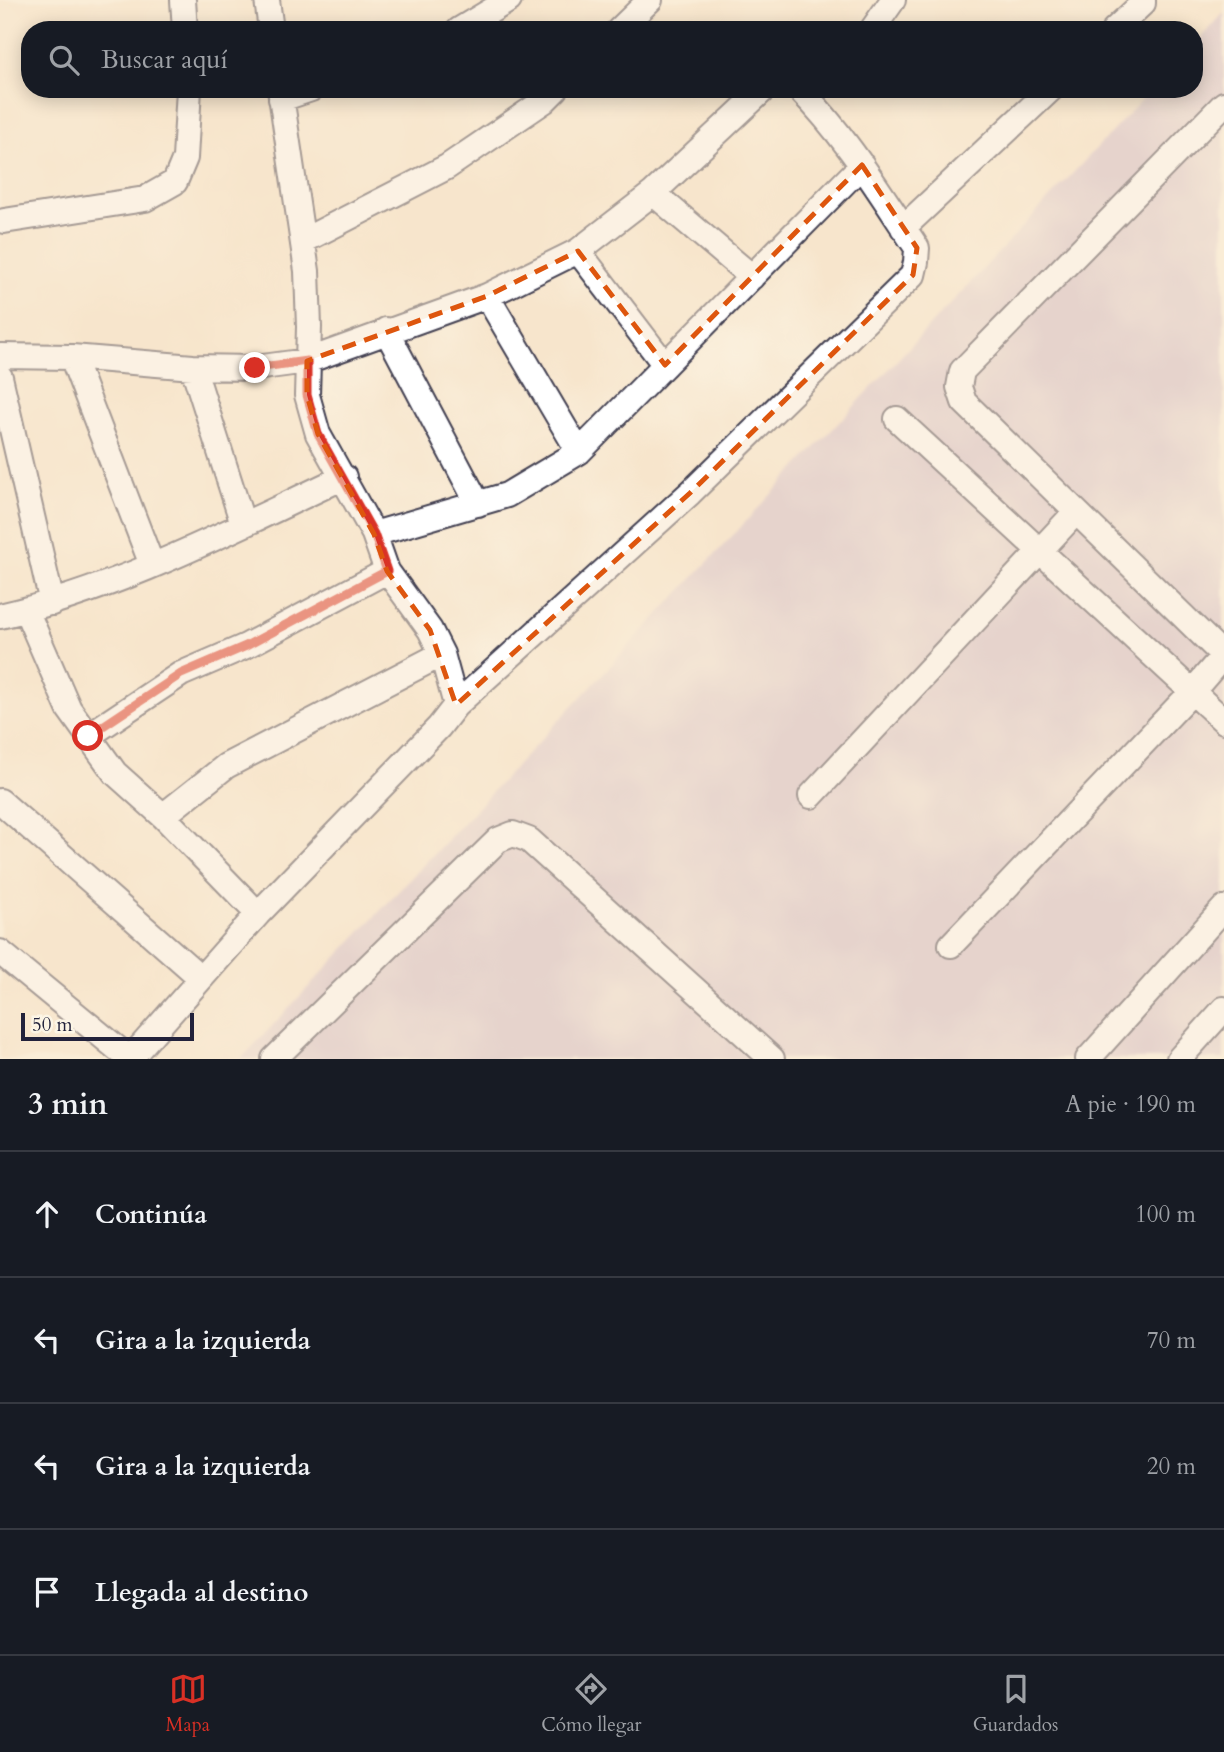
<!DOCTYPE html>
<html lang="es">
<meta charset="utf-8">
<style>
:root{--surface:#171b24;--page:#242831;--text:#f1f3f6;--muted:#9ea1a6;--line:#363941;--accent:#d93025}
body{margin:0;font-family:Cardo,serif;background:var(--page);color:var(--text)}
.scale{position:absolute;left:21px;bottom:18px;width:173px;box-sizing:border-box;padding-left:7px;border:4px solid #22223b;border-top:0;font-size:19px;line-height:24px;white-space:nowrap;color:#22223b;-webkit-text-stroke:5px #fcf5e5;paint-order:stroke}
.stop{position:absolute;width:21px;height:21px;margin:-16px;border:5px solid #d93025;border-radius:50%;background:#fff}
.stop.end{background:#d93025;border-color:#fff;box-shadow:0 2px 7px #0008}
.list{margin:0;padding:0;list-style:none}
h2{display:flex;justify-content:space-between;align-items:center;height:91px;margin:0;padding:0 28px;font-size:30px}
h2 small{font-size:23px;font-weight:400;color:var(--muted)}
.list li{display:grid;grid-template-columns:46px 1fr auto;gap:21px;align-items:center;box-sizing:border-box;height:126px;padding:0 28px;border-top:2px solid var(--line)}
.list b{display:block;font-size:26px;white-space:nowrap}
.list em{font-size:23px;font-style:normal;color:var(--muted)}
.icon{flex:none;width:38px;height:38px;fill:none;stroke:currentColor;stroke-width:2;stroke-linecap:round;stroke-linejoin:round}
.map{position:relative;flex:none;width:1224px;height:1059px;overflow:hidden}
.search{position:absolute;background:var(--surface);box-shadow:0 4px 18px #0003;left:21px;right:21px;top:21px;height:77px;display:flex;align-items:center;gap:18px;box-sizing:border-box;padding:0 24px;border-radius:28px;color:var(--muted);font-size:26px}
.sheet{height:595px;background:var(--surface)}
nav{display:flex;justify-content:space-around;align-items:center;box-sizing:border-box;height:98px;border-top:2px solid var(--line);background:var(--surface);font-size:19px;color:var(--muted)}
nav a{display:grid;justify-items:center;gap:4px}
nav .on{color:var(--accent)}
.map>svg:first-child{display:block}
.industrial{fill:#d0bdcd}
.lines{fill:none;stroke-linecap:round;stroke-linejoin:round}
.minor-casing{stroke:#423f51;stroke-width:28}
.minor{stroke:#fff;stroke-width:24}
.route{stroke:#d93025;stroke-width:9}
.marked{fill:none;stroke:#de560e;stroke-width:5;stroke-dasharray:14 9;stroke-linejoin:round}
</style>
<div class="map">
<svg width="1224" height="1059" viewBox="0 0 1224 1059">
<rect width="100%" height="100%" fill="#fcf5e5"/>
<filter id="ink" filterUnits="userSpaceOnUse"><feTurbulence type="fractalNoise" baseFrequency=".0143" numOctaves="2"/><feDisplacementMap in="SourceGraphic" scale="14" xChannelSelector="R" yChannelSelector="G"/><feConvolveMatrix kernelMatrix="1 2 1 2 8 2 1 2 1" color-interpolation-filters="sRGB"/></filter>
<filter id="wash" filterUnits="userSpaceOnUse"><feTurbulence type="fractalNoise" baseFrequency=".00686" numOctaves="4" result="noise"/><feDisplacementMap in="SourceGraphic" scale="28" xChannelSelector="R" yChannelSelector="G"/><feGaussianBlur stdDeviation="1.57" result="paint"/><feColorMatrix in="noise" values="0 0 0 0 0 0 0 0 0 0 0 0 0 0 0 0 0 1.4 0 .05"/><feComposite in="paint" operator="in"/></filter>
<g filter="url(#wash)">
<rect width="100%" height="100%" fill="#f7e5cc"/>
<path class="industrial" d="M 1224,13 L 1224,1059 L 241,1059 L 1152,89 L 1194,89 L 1194,45 Z"/>
</g>
<g filter="url(#ink)">
<g class="lines">
<defs>
<path id="minor" d="M 183,0 L 185,30
M 267,0 L 271,30
M 459,30 L 509,0
M 619,30 L 650,0
M 872,30 L 893,0
M 1114,30 L 1143,3 L 1143,0
M 281,99 L 311,89
M 1224,104 L 962,371 L 959,387 L 964,402 L 1224,656
M 653,193 L 752,277
M 4,221 L 145,199 L 175,182 L 185,158 L 189,89
M 903,228 L 1051,89
M 303,241 L 447,167 L 544,101 L 556,89
M 578,251 L 665,365
M 487,296 L 579,452
M 386,330 L 478,504
M 0,356 L 72,357 L 193,367 L 255,368 L 307,361 L 487,296 L 578,251 L 653,193 L 764,89
M 72,357 L 152,565
M 193,367 L 243,524
M 0,377 L 52,603
M 897,419 L 1224,721
M 374,534 L 507,495 L 579,452 L 862,165
M 26,610 L 69,709 L 115,773 L 163,816 L 258,914
M 0,616 C 120,589 233,529 344,477
M 456,705 L 690,493 L 913,275 L 916,262 L 917,248 C 880,193 846,136 799,89
M 88,736 L 181,674 L 246,646 L 387,571
M 811,796 L 1076,512
M 0,801 L 201,978
M 163,816 L 226,766 L 442,654
M 951,945 L 1192,692 L 1223,656
M 0,952 L 130,1059
M 130,1059 L 258,914 L 439,727 L 456,705 L 442,654 L 430,630 L 387,571 L 374,534 L 318,434 L 307,395 L 309,327 L 307,271 L 280,89
M 274,1059 L 498,840 L 513,834 L 529,840 L 772,1059
M 1088,1059 L 1224,908
M 1179,1059 L 1224,1009"/>
</defs>
<use href="#minor" class="minor-casing"/>
<use href="#minor" class="minor"/>
</g>
</g>
<g class="lines" filter="url(#ink)">
<path class="route" d="M 88,736 L 181,674 L 246,646 L 387,571 L 374,534 L 318,434 L 307,395 L 307,361 L 255,368"/>
</g>
<path d="M0 0H1224V1059H0ZM 862,165 L 917,248 L 913,275 L 690,493 L 456,705 L 430,630 L 387,571 L 374,534 L 318,434 L 307,395 L 307,361 L 487,296 L 578,251 L 665,365 Z" fill="#f7e5cc" fill-opacity=".55" fill-rule="evenodd"/>
<path class="marked" d="M 862,165 L 917,248 L 913,275 L 690,493 L 456,705 L 430,630 L 387,571 L 374,534 L 318,434 L 307,395 L 307,361 L 487,296 L 578,251 L 665,365 Z"/>
</svg>
<div class="scale">50 m</div>
<div class="stop" style="left:88px;top:736px"></div>
<div class="stop end" style="left:255px;top:368px"></div>
<div class="search"><svg class="icon" aria-label="search" viewBox="0 0 24 24"><circle cx="10" cy="10" r="6"/><path d="M15 15l6 6"/></svg>Buscar aquí</div>
</div>
<section class="sheet">
<h2>3 min<small>A pie · 190 m</small></h2>
<ul class="list">
<li><svg class="icon" aria-label="ahead" viewBox="0 0 24 24"><path d="M12 20V5M6 11l6-6 6 6"/></svg><div><b>Continúa</b></div><em>100 m</em></li>
<li><svg class="icon" aria-label="left" viewBox="0 0 24 24"><path d="M17 20v-9H6M10 6l-5 5 5 5"/></svg><div><b>Gira a la izquierda</b></div><em>70 m</em></li>
<li><svg class="icon" aria-label="left" viewBox="0 0 24 24"><path d="M17 20v-9H6M10 6l-5 5 5 5"/></svg><div><b>Gira a la izquierda</b></div><em>20 m</em></li>
<li><svg class="icon" aria-label="arrive" viewBox="0 0 24 24"><path d="M6 21V4h12l-3 4 3 4H6"/></svg><div><b>Llegada al destino</b></div></li>
</ul>
</section>
<nav>
<a class="on"><svg class="icon" aria-label="map" viewBox="0 0 24 24"><path d="M3 6l6-2 6 2 6-2v14l-6 2-6-2-6 2zM9 4v14M15 6v14"/></svg>Mapa</a>
<a><svg class="icon" aria-label="directions" viewBox="0 0 24 24"><path d="M12 3l9 9-9 9-9-9zM9 14v-3h6M13 9l2 2-2 2"/></svg>Cómo llegar</a>
<a><svg class="icon" aria-label="saved" viewBox="0 0 24 24"><path d="M7 4h10v16l-5-4-5 4z"/></svg>Guardados</a>
</nav>
